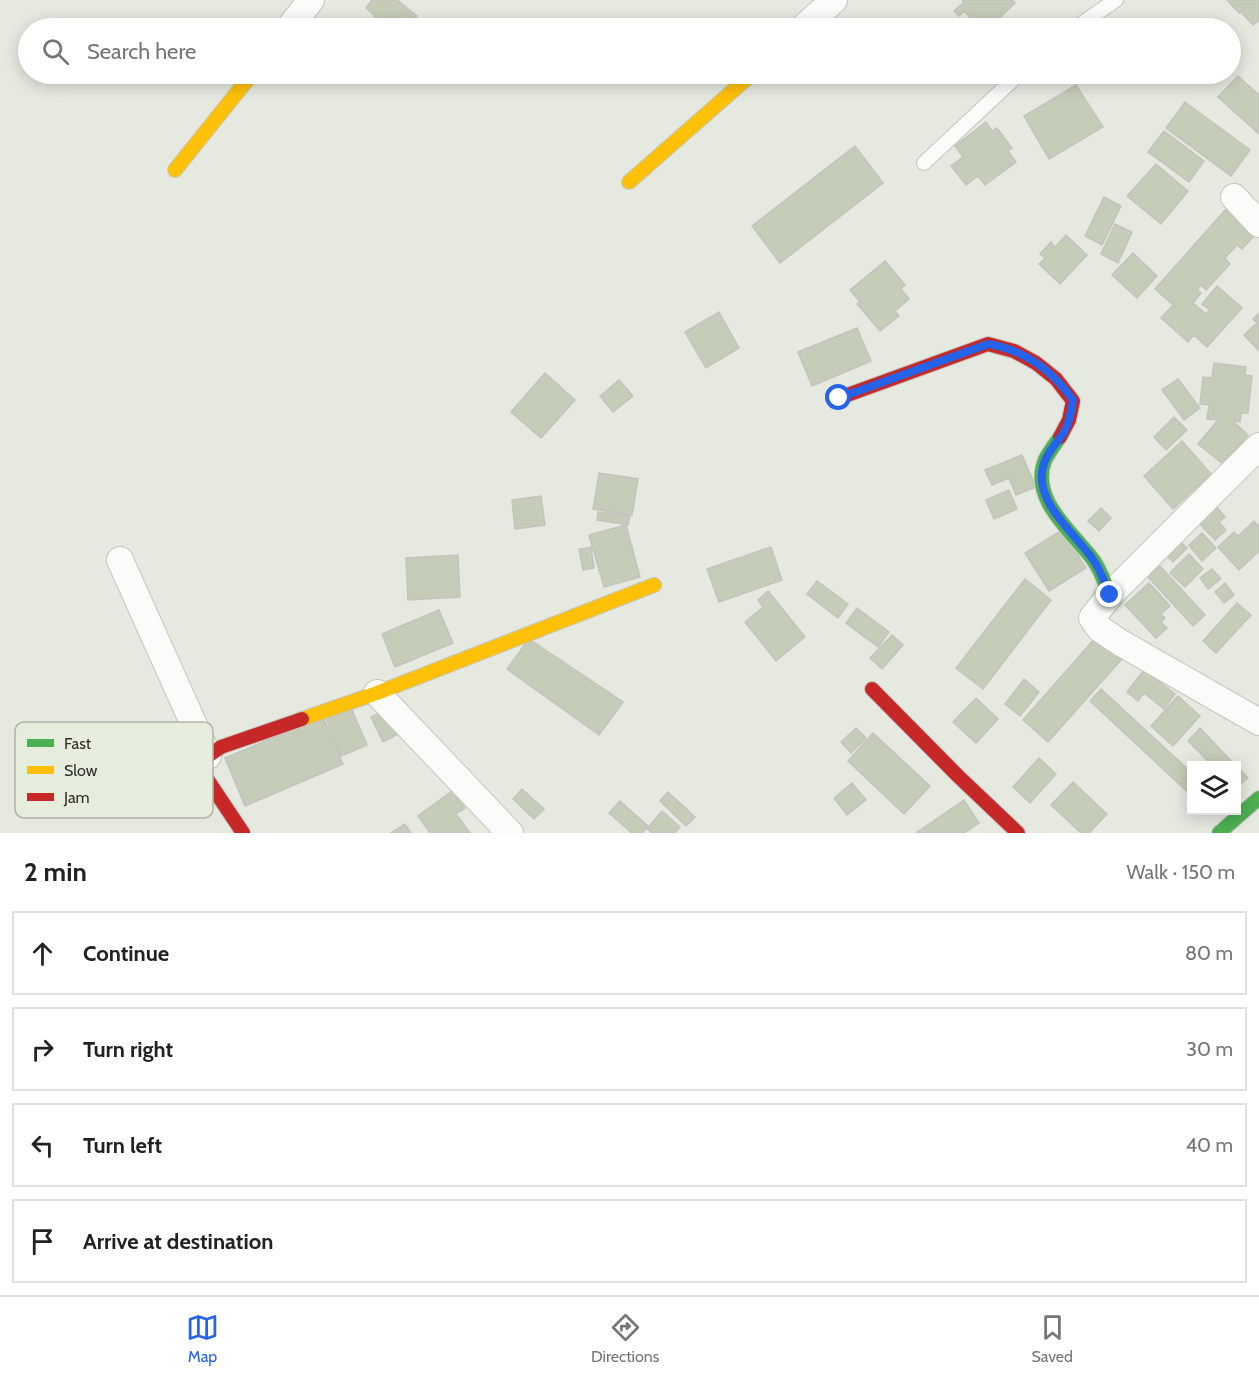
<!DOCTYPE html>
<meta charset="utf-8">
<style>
:root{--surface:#fff;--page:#f2f2f2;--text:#222;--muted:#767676;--line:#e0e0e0;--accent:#2563eb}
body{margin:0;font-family:Cabin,sans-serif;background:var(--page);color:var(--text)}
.controls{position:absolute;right:18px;bottom:18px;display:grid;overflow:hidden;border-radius:0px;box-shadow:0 3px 15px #0003}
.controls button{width:54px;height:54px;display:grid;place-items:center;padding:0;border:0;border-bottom:2px solid var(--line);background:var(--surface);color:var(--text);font:30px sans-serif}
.stop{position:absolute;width:18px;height:18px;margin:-14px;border:4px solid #2563eb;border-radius:50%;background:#fff}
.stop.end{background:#2563eb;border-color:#fff;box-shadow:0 2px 6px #0008}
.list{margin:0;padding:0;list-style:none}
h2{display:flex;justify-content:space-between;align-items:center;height:78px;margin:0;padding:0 24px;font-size:26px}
h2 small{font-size:20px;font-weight:400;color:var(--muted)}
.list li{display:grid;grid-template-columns:39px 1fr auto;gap:18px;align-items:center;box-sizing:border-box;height:84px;margin:0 12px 12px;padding:0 12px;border:2px solid var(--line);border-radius:0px}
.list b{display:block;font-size:22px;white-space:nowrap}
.list em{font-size:20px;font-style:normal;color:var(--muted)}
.icon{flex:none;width:33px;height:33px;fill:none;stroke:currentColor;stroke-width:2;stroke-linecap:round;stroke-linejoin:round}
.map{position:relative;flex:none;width:1259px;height:833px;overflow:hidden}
.search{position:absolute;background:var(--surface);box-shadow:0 3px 15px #0003;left:18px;right:18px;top:18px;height:66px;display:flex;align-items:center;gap:15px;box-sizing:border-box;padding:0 21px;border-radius:33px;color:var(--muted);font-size:22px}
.sheet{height:462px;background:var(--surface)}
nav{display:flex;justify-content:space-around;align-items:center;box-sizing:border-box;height:84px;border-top:2px solid var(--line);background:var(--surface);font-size:16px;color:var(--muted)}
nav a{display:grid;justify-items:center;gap:3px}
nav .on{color:var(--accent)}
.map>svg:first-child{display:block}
.building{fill:#c5ccb7;stroke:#c2c5bd;stroke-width:1.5}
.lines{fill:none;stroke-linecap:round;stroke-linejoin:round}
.lane-casing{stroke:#c4c6c0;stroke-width:16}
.street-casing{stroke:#c4c6c0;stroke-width:28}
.fast-casing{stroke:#c4c6c0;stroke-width:16}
.slow-casing{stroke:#c4c6c0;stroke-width:16}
.jam-casing{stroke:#c4c6c0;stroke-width:16}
.lane{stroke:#fbfcfa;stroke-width:14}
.street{stroke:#fbfcfa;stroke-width:26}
.fast{stroke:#4caf50;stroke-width:14}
.slow{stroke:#ffc107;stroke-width:14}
.jam{stroke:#c62828;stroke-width:14}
.route{stroke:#2563eb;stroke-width:8}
.key{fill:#e6eddc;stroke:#afb5a7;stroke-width:1.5}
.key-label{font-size:16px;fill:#2f312b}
</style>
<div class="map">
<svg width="1259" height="833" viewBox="0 0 1259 833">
<rect width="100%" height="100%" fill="#e5e9e0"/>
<path class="building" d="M 372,0 L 381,0 L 384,2 L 386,0 L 397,0 L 417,16 L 407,28 L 365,28 L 375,16 L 366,8 Z
M 962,0 L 1012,0 L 1015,3 L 990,27 L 982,19 L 976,24 L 964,11 L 959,16 L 954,11 L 964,2 Z
M 1227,0 L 1259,0 L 1259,20 L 1253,25 L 1241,12 L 1239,13 Z
M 1238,76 L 1259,95 L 1259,134 L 1218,97 Z
M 1076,85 L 1103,127 L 1049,159 L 1024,116 Z
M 1185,102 L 1250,150 L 1231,176 L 1166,128 Z
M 986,122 L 992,131 L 997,128 L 1012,148 L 1008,151 L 1016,162 L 985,185 L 978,176 L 966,185 L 951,166 L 963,157 L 955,146 Z
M 1164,131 L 1204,161 L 1189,182 L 1148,152 Z
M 855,146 L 883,183 L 780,263 L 752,226 Z
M 1156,164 L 1188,191 L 1161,224 L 1127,196 Z
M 1104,197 L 1121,206 L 1102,245 L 1085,236 Z
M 1226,209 L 1255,235 L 1242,249 L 1237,245 L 1225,258 L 1230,264 L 1206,290 L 1201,285 L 1197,290 L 1201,293 L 1193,303 L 1206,314 L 1210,310 L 1202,304 L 1217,286 L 1242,308 L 1207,347 L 1194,335 L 1188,342 L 1161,318 L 1173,305 L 1155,289 Z
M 1115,224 L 1132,232 L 1118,263 L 1101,254 Z
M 1066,235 L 1087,255 L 1060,284 L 1039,264 L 1045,258 L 1040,254 L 1051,242 L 1055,247 Z
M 1133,253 L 1157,276 L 1137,298 L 1112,275 Z
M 885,261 L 905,285 L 901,289 L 909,299 L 895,311 L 899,316 L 880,331 L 857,304 L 860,302 L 850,290 Z
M 719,312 L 739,348 L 706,368 L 685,332 Z
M 1259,313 L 1259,351 L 1244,335 L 1257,323 L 1253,319 Z
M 857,328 L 871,361 L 812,386 L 798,352 Z
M 1214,363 L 1246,367 L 1245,375 L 1252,376 L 1248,413 L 1241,413 L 1240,422 L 1233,421 L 1248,435 L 1223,464 L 1198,444 L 1218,420 L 1207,419 L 1209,405 L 1200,404 L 1203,377 L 1212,378 Z
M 545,373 L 575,400 L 541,438 L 511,412 Z
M 1178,379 L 1200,408 L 1184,420 L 1162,390 Z
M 619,380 L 633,396 L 613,412 L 600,396 Z
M 1174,417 L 1187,430 L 1166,450 L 1154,437 Z
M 1182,441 L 1211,474 L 1173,509 L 1144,476 Z
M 1022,455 L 1036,487 L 1016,495 L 1009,478 L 992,485 L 985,470 Z
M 599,473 L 638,479 L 632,515 L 593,509 Z
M 1009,490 L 1017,509 L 994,519 L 986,500 Z
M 541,496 L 545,525 L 515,529 L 512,500 Z
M 1216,506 L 1225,517 L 1219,522 L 1226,530 L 1215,540 L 1198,522 Z
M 1101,508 L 1111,518 L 1099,531 L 1088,521 Z
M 598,512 L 630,516 L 628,525 L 597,520 Z
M 1254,521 L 1259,527 L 1259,551 L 1239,570 L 1218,547 L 1234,532 L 1238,536 Z
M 626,525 L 640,577 L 604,587 L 589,535 Z
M 1062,530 L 1086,568 L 1049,591 L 1025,553 Z
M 1202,533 L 1216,548 L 1202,561 L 1189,545 Z
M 1174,536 L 1187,548 L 1173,562 L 1161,550 Z
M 591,547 L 594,568 L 583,570 L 579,549 Z
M 771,547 L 782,580 L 719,602 L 707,569 Z
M 1189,554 L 1203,569 L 1185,587 L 1170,573 Z
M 458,555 L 460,597 L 408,600 L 406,558 Z
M 1160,566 L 1205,615 L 1193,626 L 1148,577 Z
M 1212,569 L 1221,579 L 1208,589 L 1200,578 Z
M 1025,579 L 1051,600 L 983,689 L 956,668 Z
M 817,581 L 848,604 L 838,618 L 807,594 Z
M 1149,583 L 1170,606 L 1161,614 L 1165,618 L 1161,622 L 1167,628 L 1156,638 L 1125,605 Z
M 1225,583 L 1234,595 L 1224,603 L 1215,592 Z
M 768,591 L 805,637 L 776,661 L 745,622 L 763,607 L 758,600 Z
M 1237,603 L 1251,615 L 1216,653 L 1203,641 Z
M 857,608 L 889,632 L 878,647 L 846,623 Z
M 439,610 L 453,643 L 395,667 L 382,634 Z
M 892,635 L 903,645 L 882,669 L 870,658 Z
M 1096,637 L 1121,660 L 1048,742 L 1023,720 Z
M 529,639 L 623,702 L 599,735 L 507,669 Z
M 1144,670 L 1175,694 L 1164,709 L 1144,693 L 1138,701 L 1127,692 Z
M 1024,679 L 1039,692 L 1020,716 L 1005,704 Z
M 1101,689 L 1192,773 L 1192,796 L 1090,701 Z
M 1178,696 L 1200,716 L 1173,746 L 1151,726 Z
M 976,698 L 998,719 L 976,743 L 953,722 Z
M 349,703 L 367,745 L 341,756 L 324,713 Z
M 390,708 L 402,732 L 383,742 L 371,717 Z
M 323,717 L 343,764 L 245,806 L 225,758 Z
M 856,728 L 866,738 L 851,753 L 841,742 Z
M 1200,728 L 1236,766 L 1213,766 L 1188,741 Z
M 873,733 L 930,786 L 904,814 L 848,761 Z
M 1039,758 L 1056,774 L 1030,803 L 1013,787 Z
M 1236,766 L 1248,778 L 1236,788 Z
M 1073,782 L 1107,814 L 1089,833 L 1081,833 L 1051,805 Z
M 852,783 L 866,800 L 847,815 L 834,798 Z
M 522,789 L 544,809 L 534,819 L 513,799 Z
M 452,791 L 465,808 L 456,814 L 470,833 L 430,833 L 418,816 Z
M 668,792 L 695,817 L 686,826 L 660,801 Z
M 964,800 L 979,823 L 964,833 L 916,833 Z
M 620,801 L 648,826 L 642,833 L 632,833 L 609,813 Z
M 662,811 L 680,827 L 675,833 L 652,833 L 647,829 Z
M 405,824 L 411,833 L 391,833 Z"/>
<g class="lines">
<defs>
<path id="lane" d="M 1075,28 L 1116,0
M 924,163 L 1019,74"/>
<path id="street" d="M 289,28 L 311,0
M 803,28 L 834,0
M 1234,197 L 1259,224
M 1259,446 L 1110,595 L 1092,618 L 1100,629 L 1121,643 L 1259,722
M 120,560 L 208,756
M 377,693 L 510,833"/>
<path id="fast" d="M 1060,437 C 1055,444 1049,452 1045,460 C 1029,500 1074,533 1094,561 C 1101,571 1105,584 1110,595
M 1219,833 L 1259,798"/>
<path id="slow" d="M 175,170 L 252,74
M 629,182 L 752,74
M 302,719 L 377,693 L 654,585"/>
<path id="jam" d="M 839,398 L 988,344 L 1014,351 L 1036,363 L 1056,379 L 1073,401 L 1069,420 L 1060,437
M 872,689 L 958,776 L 1018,833
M 243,833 L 207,779 L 203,767 L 208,756 L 221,747 L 302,719"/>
</defs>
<use href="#lane" class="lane-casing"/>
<use href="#street" class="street-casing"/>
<use href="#fast" class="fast-casing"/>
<use href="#slow" class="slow-casing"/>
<use href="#jam" class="jam-casing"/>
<use href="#lane" class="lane"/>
<use href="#street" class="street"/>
<use href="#fast" class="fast"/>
<use href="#slow" class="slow"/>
<use href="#jam" class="jam"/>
</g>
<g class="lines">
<path class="route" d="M 839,398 L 988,344 C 1024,350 1052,370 1073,400 C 1071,411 1070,422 1064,432 C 1057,443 1046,453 1043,467 C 1034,503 1076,534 1094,561 C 1101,571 1105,584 1110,595"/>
</g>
<rect x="15" y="722" width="198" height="96" rx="9" class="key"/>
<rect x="27" y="739" width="27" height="8" fill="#4caf50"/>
<rect x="27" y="766" width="27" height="8" fill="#ffc107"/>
<rect x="27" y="793" width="27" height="8" fill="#c62828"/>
<g class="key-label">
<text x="64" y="749">Fast</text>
<text x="64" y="776">Slow</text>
<text x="64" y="803">Jam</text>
</g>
</svg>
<div class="controls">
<button><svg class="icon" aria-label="layers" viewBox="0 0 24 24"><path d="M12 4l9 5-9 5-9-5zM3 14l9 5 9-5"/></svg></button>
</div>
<div class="stop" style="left:839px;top:398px"></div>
<div class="stop end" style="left:1110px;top:595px"></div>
<div class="search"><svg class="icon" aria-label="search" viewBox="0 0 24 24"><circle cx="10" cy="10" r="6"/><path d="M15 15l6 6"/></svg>Search here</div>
</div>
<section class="sheet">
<h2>2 min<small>Walk · 150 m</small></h2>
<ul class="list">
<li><svg class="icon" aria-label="ahead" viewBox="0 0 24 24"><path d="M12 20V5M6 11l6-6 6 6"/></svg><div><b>Continue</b></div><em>80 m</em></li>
<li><svg class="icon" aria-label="right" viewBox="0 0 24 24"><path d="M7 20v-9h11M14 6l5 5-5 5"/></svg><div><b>Turn right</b></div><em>30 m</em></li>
<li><svg class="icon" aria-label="left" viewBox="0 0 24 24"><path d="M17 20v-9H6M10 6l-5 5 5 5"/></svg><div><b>Turn left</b></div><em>40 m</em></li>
<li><svg class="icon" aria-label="arrive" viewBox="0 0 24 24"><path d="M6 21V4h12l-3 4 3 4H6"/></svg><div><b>Arrive at destination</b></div></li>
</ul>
</section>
<nav>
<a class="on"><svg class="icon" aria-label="map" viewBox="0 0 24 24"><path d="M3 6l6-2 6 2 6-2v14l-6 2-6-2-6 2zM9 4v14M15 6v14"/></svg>Map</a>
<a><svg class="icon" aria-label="directions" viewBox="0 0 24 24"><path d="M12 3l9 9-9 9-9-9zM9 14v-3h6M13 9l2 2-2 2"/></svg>Directions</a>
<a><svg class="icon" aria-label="saved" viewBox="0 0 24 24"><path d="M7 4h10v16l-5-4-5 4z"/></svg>Saved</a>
</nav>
